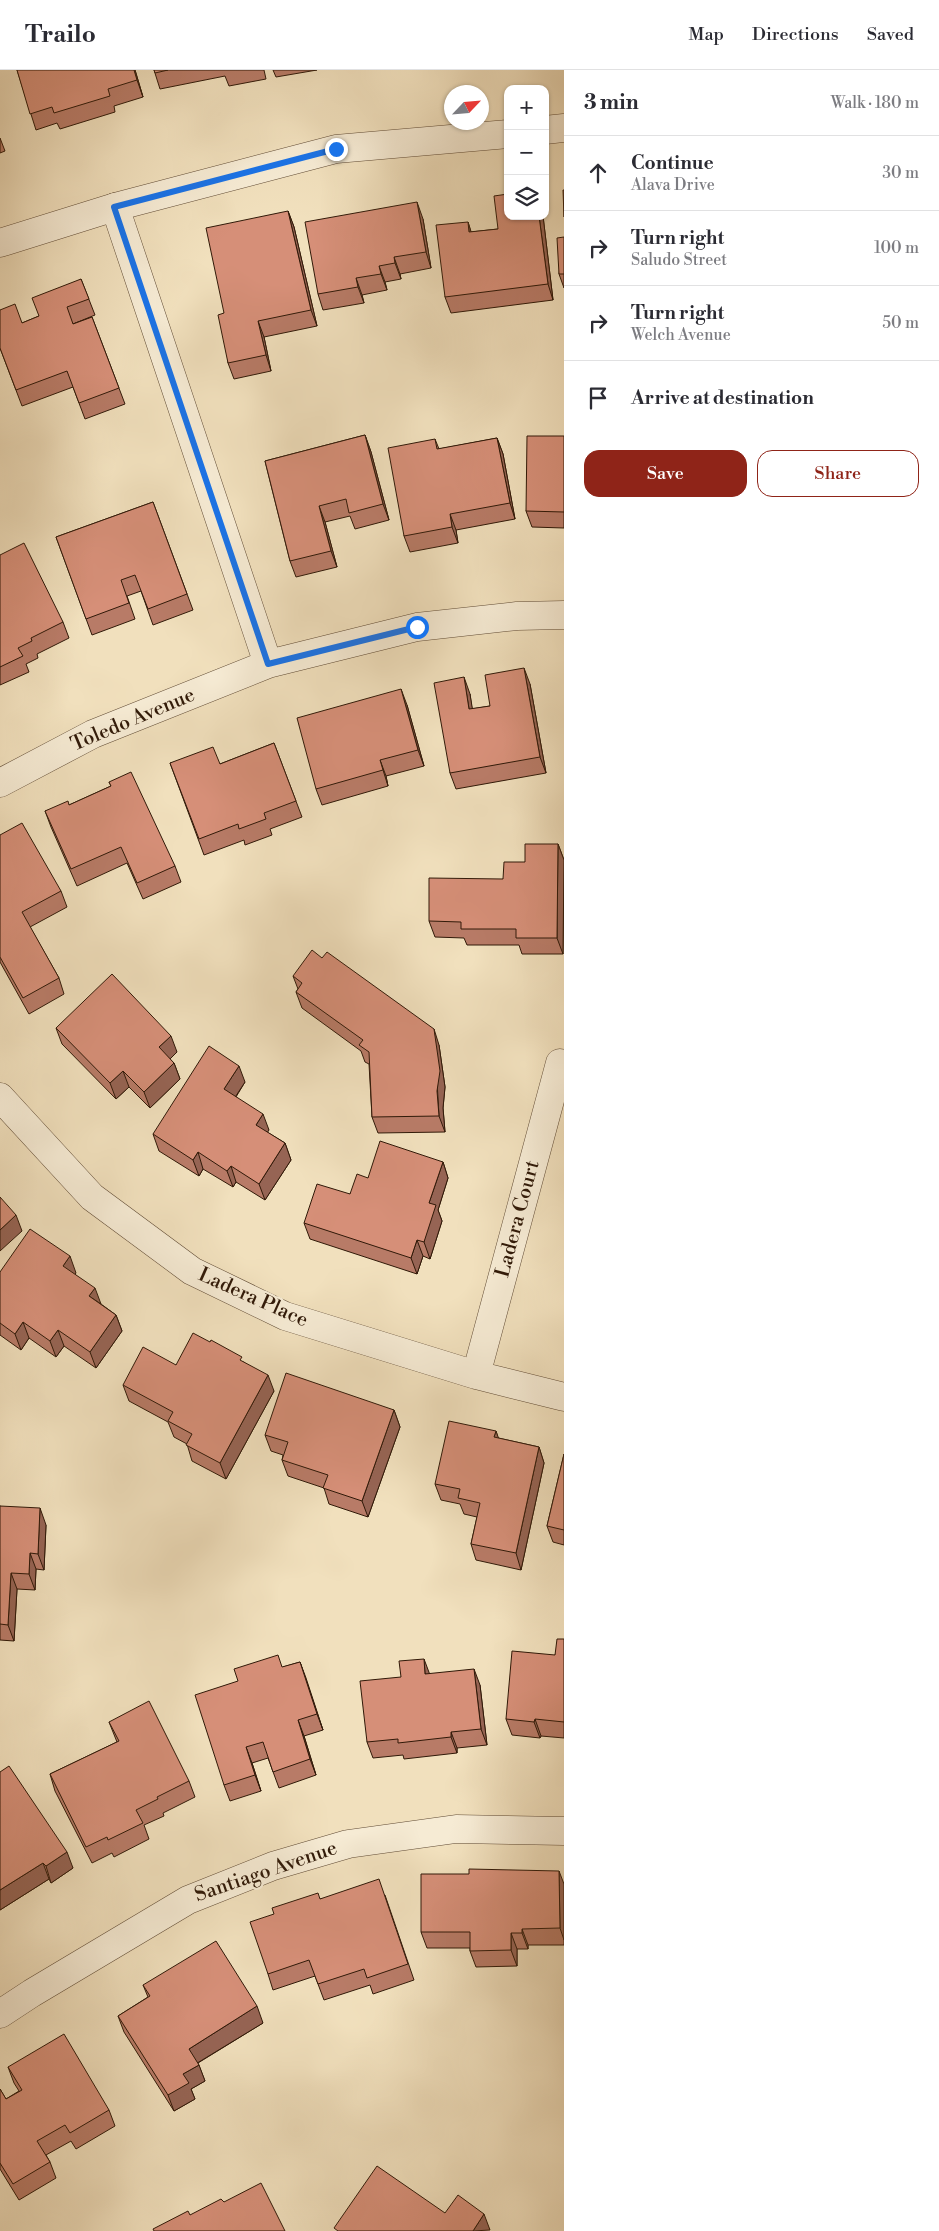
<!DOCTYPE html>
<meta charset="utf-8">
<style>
:root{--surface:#fff;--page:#f7f7f7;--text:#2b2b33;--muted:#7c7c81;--line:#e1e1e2;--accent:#8f2418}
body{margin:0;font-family:"Libre Bodoni",serif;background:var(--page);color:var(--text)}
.controls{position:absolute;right:15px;top:15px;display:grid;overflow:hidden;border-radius:10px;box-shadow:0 1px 4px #0004}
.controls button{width:45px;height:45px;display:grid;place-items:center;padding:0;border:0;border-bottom:1px solid var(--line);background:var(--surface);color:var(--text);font:25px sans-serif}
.compass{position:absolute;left:444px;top:15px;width:45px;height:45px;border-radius:50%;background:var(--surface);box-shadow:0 1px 4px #0004;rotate:64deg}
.stop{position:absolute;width:15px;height:15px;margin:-11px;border:4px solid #1a73e8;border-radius:50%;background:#fff}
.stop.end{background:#1a73e8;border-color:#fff;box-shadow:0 1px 5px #0008}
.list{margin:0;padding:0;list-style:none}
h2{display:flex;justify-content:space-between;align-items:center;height:65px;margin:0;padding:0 20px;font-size:21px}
h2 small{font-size:16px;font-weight:400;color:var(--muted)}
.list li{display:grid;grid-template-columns:32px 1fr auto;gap:15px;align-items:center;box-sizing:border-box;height:75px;padding:0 20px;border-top:1px solid var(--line)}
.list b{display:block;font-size:19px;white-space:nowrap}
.list p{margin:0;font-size:16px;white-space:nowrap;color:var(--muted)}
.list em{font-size:16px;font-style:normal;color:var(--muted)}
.actions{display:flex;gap:10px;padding:15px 20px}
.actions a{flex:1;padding:11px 0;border:1px solid var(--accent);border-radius:15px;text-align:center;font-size:18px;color:var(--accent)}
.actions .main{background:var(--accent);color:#fff}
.icon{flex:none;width:28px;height:28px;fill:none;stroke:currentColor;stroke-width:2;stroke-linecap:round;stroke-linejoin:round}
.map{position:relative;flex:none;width:564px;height:2161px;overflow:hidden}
header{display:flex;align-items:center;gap:30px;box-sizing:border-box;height:70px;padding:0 25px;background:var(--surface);border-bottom:1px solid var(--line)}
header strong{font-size:24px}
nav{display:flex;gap:28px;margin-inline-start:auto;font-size:18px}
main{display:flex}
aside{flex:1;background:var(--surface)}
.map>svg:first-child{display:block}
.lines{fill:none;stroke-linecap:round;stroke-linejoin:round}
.minor-casing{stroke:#604b35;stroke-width:29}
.tertiary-casing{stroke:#604b35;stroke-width:29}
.minor{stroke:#f6ebd4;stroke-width:28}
.tertiary{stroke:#f6ebd4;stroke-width:28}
.wall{fill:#b87b67;stroke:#301908}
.shaded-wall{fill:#966454;stroke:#301908}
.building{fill:#d68f78;stroke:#301908}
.route{stroke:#1a73e8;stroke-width:6}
.labels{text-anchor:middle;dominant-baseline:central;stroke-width:4.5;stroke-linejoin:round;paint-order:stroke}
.street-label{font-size:20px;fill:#301908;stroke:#f6ebd4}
</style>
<header>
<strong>Trailo</strong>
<nav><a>Map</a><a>Directions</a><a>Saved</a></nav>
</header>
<main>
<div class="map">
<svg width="564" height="2161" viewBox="0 0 564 2161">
<rect width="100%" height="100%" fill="#f1e0bd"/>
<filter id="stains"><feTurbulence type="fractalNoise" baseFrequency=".004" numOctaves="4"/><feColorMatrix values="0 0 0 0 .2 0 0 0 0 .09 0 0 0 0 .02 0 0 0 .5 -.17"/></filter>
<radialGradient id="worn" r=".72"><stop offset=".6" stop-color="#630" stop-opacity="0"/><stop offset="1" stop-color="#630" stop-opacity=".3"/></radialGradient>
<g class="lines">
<defs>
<path id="minor" d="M 115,137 L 268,594
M 0,713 L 93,664 L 268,594 L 417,557 L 517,546 L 564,545
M 0,1027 L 92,1127 L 192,1201 L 285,1246 L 476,1305 L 564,1327
M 476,1305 L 560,993
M 0,1944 L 32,1923 L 188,1830 L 273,1796 L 348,1774 L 456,1759 L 564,1761"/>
<path id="tertiary" d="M 545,60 L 564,58
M 0,173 L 115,137 L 336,79 L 508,64"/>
</defs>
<use href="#minor" class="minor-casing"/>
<use href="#tertiary" class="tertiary-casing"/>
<use href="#minor" class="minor"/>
<use href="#tertiary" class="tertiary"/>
</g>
<path class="wall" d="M 17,0 L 135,0 L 143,27 L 114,36 L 115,42 L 60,59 L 57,53 L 36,60 Z
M 154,0 L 264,0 L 266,9 L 229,16 L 225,6 L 160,19 Z
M 273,0 L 317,0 L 276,7 Z
M 0,68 L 5,81 L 0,83 Z
M 288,141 L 294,157 L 317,256 L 264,267 L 271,301 L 234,309 L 228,293 L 224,243 Z
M 543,146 L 553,230 L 451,243 L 445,227 L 468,152 L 471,162 L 498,159 Z
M 423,149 L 431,198 L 400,204 L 401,209 L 385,212 L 387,220 L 362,225 L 364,233 L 323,240 L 318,224 Z
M 564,167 L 564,218 L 559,204 Z
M 81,209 L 95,245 L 73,254 L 92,247 L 125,334 L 85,349 L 73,317 L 22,336 L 0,278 L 22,253 L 39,246 Z
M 365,365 L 371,382 L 389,450 L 355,459 L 350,446 L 325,452 L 337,497 L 296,507 L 290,491 L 265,391 Z
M 564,366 L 564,458 L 532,457 L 526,441 Z
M 497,368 L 503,384 L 515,449 L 456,460 L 458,473 L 410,482 L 404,466 L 435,369 L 439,379 Z
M 153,432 L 193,540 L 153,555 L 141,521 L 127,526 L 135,549 L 92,565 L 56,467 Z
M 0,485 L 63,552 L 69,568 L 37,584 L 38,588 L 26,594 L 29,602 L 0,615 Z
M 530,614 L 546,703 L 456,719 L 450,703 L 470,624 L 472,639 L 490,636 Z
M 407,635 L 424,696 L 386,706 L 388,716 L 322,735 L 316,719 Z
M 274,673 L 302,747 L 270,759 L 272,765 L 245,775 L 244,770 L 204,785 L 170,693 L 220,694 Z
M 109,712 L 175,796 L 181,812 L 143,829 L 127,793 L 77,816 L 51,757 L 45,741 L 69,735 L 111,716 Z
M 0,765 L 61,821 L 67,837 L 30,857 L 59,908 L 64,924 L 29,944 L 0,892 Z
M 558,774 L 564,790 L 563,884 L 522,884 L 519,875 L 467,875 L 464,868 L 435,867 L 429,851 L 503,809 L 525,792 Z
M 293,906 L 439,975 L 445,1017 L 443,1038 L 445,1062 L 378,1063 L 372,1047 L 369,994 L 365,992 L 361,981 L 302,938 L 296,922 L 298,919 Z
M 56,958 L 177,982 L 170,989 L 174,993 L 180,1009 L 150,1038 L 129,1017 L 116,1029 L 62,974 Z
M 245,1012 L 236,1027 L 269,1060 L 267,1062 L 285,1073 L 291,1090 L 265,1130 L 236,1112 L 233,1117 L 203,1099 L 199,1106 L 159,1081 L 153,1064 Z
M 443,1092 L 448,1108 L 438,1140 L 442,1151 L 430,1189 L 423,1186 L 417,1204 L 310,1169 L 304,1153 L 350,1124 L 368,1108 Z
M 0,1202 L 76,1203 L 75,1204 L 101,1234 L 116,1245 L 122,1261 L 96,1298 L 64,1276 L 56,1287 L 29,1268 L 21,1280 L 0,1265 Z
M 244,1292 L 274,1321 L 226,1409 L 192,1391 L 187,1374 L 174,1367 L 168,1352 L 129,1331 L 123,1315 L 176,1295 Z
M 394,1340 L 400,1357 L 368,1447 L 329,1434 L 324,1418 L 288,1406 L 282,1390 L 283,1385 L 271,1381 L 265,1365 Z
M 496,1361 L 498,1368 L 539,1377 L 544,1393 L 521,1500 L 476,1490 L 471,1474 L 477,1447 L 464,1444 L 460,1434 L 441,1430 L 435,1414 Z
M 564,1384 L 564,1475 L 553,1472 L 547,1456 Z
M 0,1436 L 46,1455 L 44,1500 L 36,1499 L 35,1520 L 17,1519 L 14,1571 L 0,1570 Z
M 564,1569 L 564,1668 L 541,1666 L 540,1668 L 512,1665 L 506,1649 L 555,1585 Z
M 300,1592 L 323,1660 L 304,1666 L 316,1705 L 279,1718 L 268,1688 L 252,1693 L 261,1721 L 230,1731 L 224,1715 L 283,1597 Z
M 429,1604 L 480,1615 L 487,1675 L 457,1678 L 457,1683 L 404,1689 L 403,1685 L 373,1688 L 367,1672 L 401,1607 Z
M 109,1652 L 189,1711 L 195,1727 L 163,1743 L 164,1746 L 144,1755 L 149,1769 L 114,1787 L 112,1783 L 92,1793 L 55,1721 L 50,1704 L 117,1672 Z
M 0,1702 L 73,1798 L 51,1813 L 49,1809 L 0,1840 Z
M 564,1814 L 564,1875 L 528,1875 L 528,1879 L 517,1879 L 517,1896 L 476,1897 L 470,1881 L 470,1878 L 427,1878 L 421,1862 Z
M 385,1825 L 414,1910 L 373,1924 L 370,1915 L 324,1930 L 315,1906 L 273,1920 L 268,1904 L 320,1829 Z
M 143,1915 L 263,1953 L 198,1993 L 205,2011 L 191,2019 L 195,2029 L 174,2041 L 124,1962 L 118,1946 L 148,1927 Z
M 8,1997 L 109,2040 L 115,2056 L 76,2079 L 71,2071 L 46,2085 L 50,2092 L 56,2108 L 19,2130 L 0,2099 L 0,2019 L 6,2029 L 19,2021 L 14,2013 Z"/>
<path class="shaded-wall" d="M 134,0 L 135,0 L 143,27 L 137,10 Z
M 417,132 L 423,149 L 431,198 L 426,182 Z
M 288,141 L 294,157 L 317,256 L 311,240 Z
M 539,146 L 543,146 L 553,230 L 548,214 Z
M 468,152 L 473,168 L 469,162 Z
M 394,187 L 400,204 L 401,209 L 395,193 Z
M 379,196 L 385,212 L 387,220 L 381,204 Z
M 356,208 L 362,225 L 364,233 L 358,217 Z
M 258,251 L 264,267 L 271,301 L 266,285 Z
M 365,365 L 371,382 L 389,450 L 383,434 Z
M 497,368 L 503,384 L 515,449 L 510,433 Z
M 319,436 L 325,452 L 337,497 L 331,481 Z
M 450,444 L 456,460 L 458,473 L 452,457 Z
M 524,598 L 530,614 L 546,703 L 540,687 Z
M 464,607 L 470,624 L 475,655 L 469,639 Z
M 401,619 L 407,635 L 424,696 L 418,680 Z
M 380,690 L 386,706 L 388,716 L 383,700 Z
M 558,774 L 564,790 L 563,884 L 557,868 Z
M 434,959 L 439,975 L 445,1017 L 443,1038 L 445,1062 L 439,1046 Z
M 171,966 L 177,982 L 165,994 L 159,977 Z
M 174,993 L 180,1009 L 150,1038 L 144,1022 Z
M 239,996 L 245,1012 L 230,1035 L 224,1019 Z
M 123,1001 L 129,1017 L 116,1029 L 110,1013 Z
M 263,1044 L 269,1060 L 262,1071 L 256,1055 Z
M 285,1073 L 291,1090 L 265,1130 L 259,1114 Z
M 198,1082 L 203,1099 L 199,1106 L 193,1090 Z
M 443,1092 L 448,1108 L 438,1140 L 442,1151 L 430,1189 L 424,1172 L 429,1133 Z
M 231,1096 L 236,1112 L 233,1117 L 227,1101 Z
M 16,1145 L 22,1161 L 0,1181 L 0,1160 Z
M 417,1170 L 423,1186 L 417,1204 L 411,1188 Z
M 70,1186 L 76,1203 L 69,1212 L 63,1196 Z
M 95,1218 L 101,1234 L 89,1226 Z
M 116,1245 L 122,1261 L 96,1298 L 90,1282 Z
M 23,1252 L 29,1268 L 21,1280 L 15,1264 Z
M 58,1260 L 64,1276 L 56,1287 L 50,1271 Z
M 268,1305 L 274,1321 L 226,1409 L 220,1393 Z
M 394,1340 L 400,1357 L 368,1447 L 362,1431 Z
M 496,1361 L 502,1378 L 494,1367 Z
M 539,1377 L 544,1393 L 521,1500 L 516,1483 Z
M 40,1438 L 46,1455 L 44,1500 L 38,1484 Z
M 30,1483 L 36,1499 L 35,1520 L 29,1504 Z
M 11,1503 L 17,1519 L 14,1571 L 8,1555 Z
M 424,1589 L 430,1605 L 425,1604 Z
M 300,1592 L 306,1608 L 323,1660 L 317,1644 Z
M 474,1599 L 480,1615 L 487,1675 L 481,1659 Z
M 535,1649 L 541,1666 L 540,1668 L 534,1652 Z
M 298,1650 L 304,1666 L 316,1705 L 310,1689 Z
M 451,1662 L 457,1678 L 457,1683 L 451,1667 Z
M 246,1677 L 252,1693 L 261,1721 L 255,1705 Z
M 67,1782 L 73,1798 L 51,1813 L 46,1796 Z
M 43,1793 L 49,1809 L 0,1840 L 0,1820 Z
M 559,1801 L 564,1814 L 564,1870 L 560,1858 Z
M 522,1859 L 528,1875 L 528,1879 L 522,1863 Z
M 511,1863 L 517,1879 L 517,1896 L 511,1880 Z
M 257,1936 L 263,1953 L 194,1995 L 189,1979 Z
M 199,1995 L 205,2011 L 191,2019 L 195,2029 L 174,2041 L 168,2025 L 183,2004 Z
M 484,2144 L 490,2160 L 473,2161 Z"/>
<path class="building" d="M 17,0 L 134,0 L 137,10 L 108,19 L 110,26 L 54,43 L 52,37 L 30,44 Z
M 154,0 L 168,0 L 155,3 Z
M 563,120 L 564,120 L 564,147 Z
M 508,124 L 508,146 L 539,146 L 548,214 L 445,227 L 436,155 L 468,152 L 469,162 L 498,159 L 494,126 Z
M 417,132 L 426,182 L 394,187 L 395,193 L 379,196 L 381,204 L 356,208 L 358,217 L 318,224 L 305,152 Z
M 288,141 L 311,240 L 258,251 L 266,285 L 228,293 L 218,245 L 224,243 L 206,158 Z
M 564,167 L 564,204 L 559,204 L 557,168 Z
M 81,209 L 89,229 L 67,237 L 73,254 L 92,247 L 119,318 L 79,333 L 67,301 L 16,320 L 0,278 L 0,240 L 15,234 L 22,253 L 39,246 L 32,228 Z
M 365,365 L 383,434 L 349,443 L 346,429 L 319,436 L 331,481 L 290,491 L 265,391 Z
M 527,366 L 564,366 L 564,442 L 526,441 Z
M 497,368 L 510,433 L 450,444 L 452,457 L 404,466 L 388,378 L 435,369 L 437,379 Z
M 153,432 L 187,524 L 148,539 L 135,505 L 121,510 L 129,533 L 86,549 L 56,467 Z
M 24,473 L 63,552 L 31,568 L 32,571 L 18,578 L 23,586 L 0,597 L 0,485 Z
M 524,598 L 540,687 L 450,703 L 434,613 L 464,607 L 469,639 L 490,636 L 485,605 Z
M 401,619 L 418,680 L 380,690 L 383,700 L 316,719 L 297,648 Z
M 274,673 L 296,731 L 264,743 L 266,749 L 239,759 L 238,754 L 199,769 L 170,693 L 213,677 L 220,694 Z
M 131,702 L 175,796 L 137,813 L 121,777 L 71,799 L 45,741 L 68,731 L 69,735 L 111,716 L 109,712 Z
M 22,753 L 61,821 L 22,842 L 59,908 L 23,928 L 0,887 L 0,765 Z
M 525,774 L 558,774 L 557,868 L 516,868 L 516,859 L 461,859 L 461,852 L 429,851 L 429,808 L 503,809 L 504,792 L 525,792 Z
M 312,880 L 322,888 L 327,882 L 434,959 L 440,1001 L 437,1021 L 439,1046 L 372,1047 L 369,982 L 359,975 L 363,970 L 296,922 L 302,913 L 293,906 Z
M 112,904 L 171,966 L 159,977 L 174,993 L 144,1022 L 123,1001 L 110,1013 L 56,958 Z
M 209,976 L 239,996 L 224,1019 L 263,1044 L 256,1055 L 285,1073 L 259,1114 L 231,1096 L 227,1101 L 198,1082 L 193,1090 L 153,1064 Z
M 380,1071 L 443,1092 L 429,1133 L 436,1135 L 424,1172 L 417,1170 L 411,1188 L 304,1153 L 317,1114 L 350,1124 L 357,1104 L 368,1108 Z
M 0,1127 L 16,1145 L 0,1160 Z
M 30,1159 L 70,1186 L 63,1196 L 95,1218 L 89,1226 L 116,1245 L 90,1282 L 58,1260 L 50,1271 L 23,1252 L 15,1264 L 0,1253 L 0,1202 Z
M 193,1263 L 210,1272 L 211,1270 L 242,1287 L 240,1290 L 268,1305 L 220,1393 L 186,1375 L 192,1364 L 168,1351 L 173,1342 L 123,1315 L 143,1277 L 176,1295 Z
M 286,1303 L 394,1340 L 362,1431 L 323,1418 L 328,1405 L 282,1390 L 288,1372 L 265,1365 Z
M 449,1351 L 496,1361 L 494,1367 L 539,1377 L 516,1483 L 471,1474 L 480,1433 L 458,1428 L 460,1419 L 435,1414 Z
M 564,1384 L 564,1460 L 547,1456 Z
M 0,1436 L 40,1438 L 38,1484 L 30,1483 L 29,1504 L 11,1503 L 8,1555 L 0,1554 Z
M 557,1569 L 564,1569 L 564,1652 L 535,1649 L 534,1652 L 506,1649 L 512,1581 L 555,1585 Z
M 278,1585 L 282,1597 L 300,1592 L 317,1644 L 298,1650 L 310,1689 L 273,1702 L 263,1672 L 246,1677 L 255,1705 L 224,1715 L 195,1625 L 238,1611 L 234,1599 Z
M 424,1589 L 425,1604 L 474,1599 L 481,1659 L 451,1662 L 451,1667 L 398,1673 L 398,1669 L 367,1672 L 360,1611 L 401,1607 L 399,1591 Z
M 149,1631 L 189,1711 L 157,1727 L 158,1729 L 136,1740 L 143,1753 L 108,1770 L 107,1767 L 86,1777 L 50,1704 L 119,1671 L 109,1652 Z
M 9,1696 L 67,1782 L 46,1796 L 43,1793 L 0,1820 L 0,1702 Z
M 469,1799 L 559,1801 L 560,1858 L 522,1859 L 522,1863 L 511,1863 L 511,1880 L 470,1881 L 470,1862 L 421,1862 L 421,1804 L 469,1804 Z
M 379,1809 L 408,1894 L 367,1908 L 364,1899 L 318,1914 L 309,1890 L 268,1904 L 250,1852 L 274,1844 L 272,1838 L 318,1823 L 320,1829 Z
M 216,1871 L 257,1936 L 189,1979 L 199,1995 L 183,2004 L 189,2013 L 168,2025 L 118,1946 L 150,1926 L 143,1915 Z
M 64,1964 L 109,2040 L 70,2063 L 65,2055 L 37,2071 L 50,2092 L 13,2114 L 0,2093 L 0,2019 L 6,2029 L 22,2020 L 8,1997 Z
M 377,2096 L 445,2143 L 458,2125 L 484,2144 L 473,2161 L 338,2161 L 334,2158 Z
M 261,2113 L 285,2161 L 154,2161 L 153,2159 L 188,2141 L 190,2145 L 221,2129 L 224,2132 Z"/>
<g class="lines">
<path class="route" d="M 336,79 L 114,137 L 268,594 L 417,557"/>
</g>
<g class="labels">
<g class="street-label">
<text transform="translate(133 650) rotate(-23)">Toledo Avenue</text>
<text transform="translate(518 1149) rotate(-75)">Ladera Court</text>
<text transform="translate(253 1228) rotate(24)">Ladera Place</text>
<text transform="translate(266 1802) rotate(-19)">Santiago Avenue</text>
</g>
</g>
<rect width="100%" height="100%" filter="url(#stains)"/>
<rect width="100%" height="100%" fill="url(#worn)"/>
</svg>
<div class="controls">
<button>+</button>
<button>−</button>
<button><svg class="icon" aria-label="layers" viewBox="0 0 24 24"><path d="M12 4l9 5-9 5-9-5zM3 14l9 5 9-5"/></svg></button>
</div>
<svg class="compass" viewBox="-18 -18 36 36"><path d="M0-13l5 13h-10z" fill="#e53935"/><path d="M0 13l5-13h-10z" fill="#7c7c81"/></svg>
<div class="stop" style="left:417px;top:557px"></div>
<div class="stop end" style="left:336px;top:79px"></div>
</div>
<aside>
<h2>3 min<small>Walk · 180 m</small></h2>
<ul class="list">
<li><svg class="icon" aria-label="ahead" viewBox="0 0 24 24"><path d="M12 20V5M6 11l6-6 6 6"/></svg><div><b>Continue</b><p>Alava Drive</p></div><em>30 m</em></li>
<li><svg class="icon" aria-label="right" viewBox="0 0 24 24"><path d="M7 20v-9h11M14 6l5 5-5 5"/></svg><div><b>Turn right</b><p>Saludo Street</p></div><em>100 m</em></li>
<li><svg class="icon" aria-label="right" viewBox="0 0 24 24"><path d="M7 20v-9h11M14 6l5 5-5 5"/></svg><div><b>Turn right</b><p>Welch Avenue</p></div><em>50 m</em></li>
<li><svg class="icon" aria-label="arrive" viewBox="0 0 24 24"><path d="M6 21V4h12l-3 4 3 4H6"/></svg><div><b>Arrive at destination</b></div></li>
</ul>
<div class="actions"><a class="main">Save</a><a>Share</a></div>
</aside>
</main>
